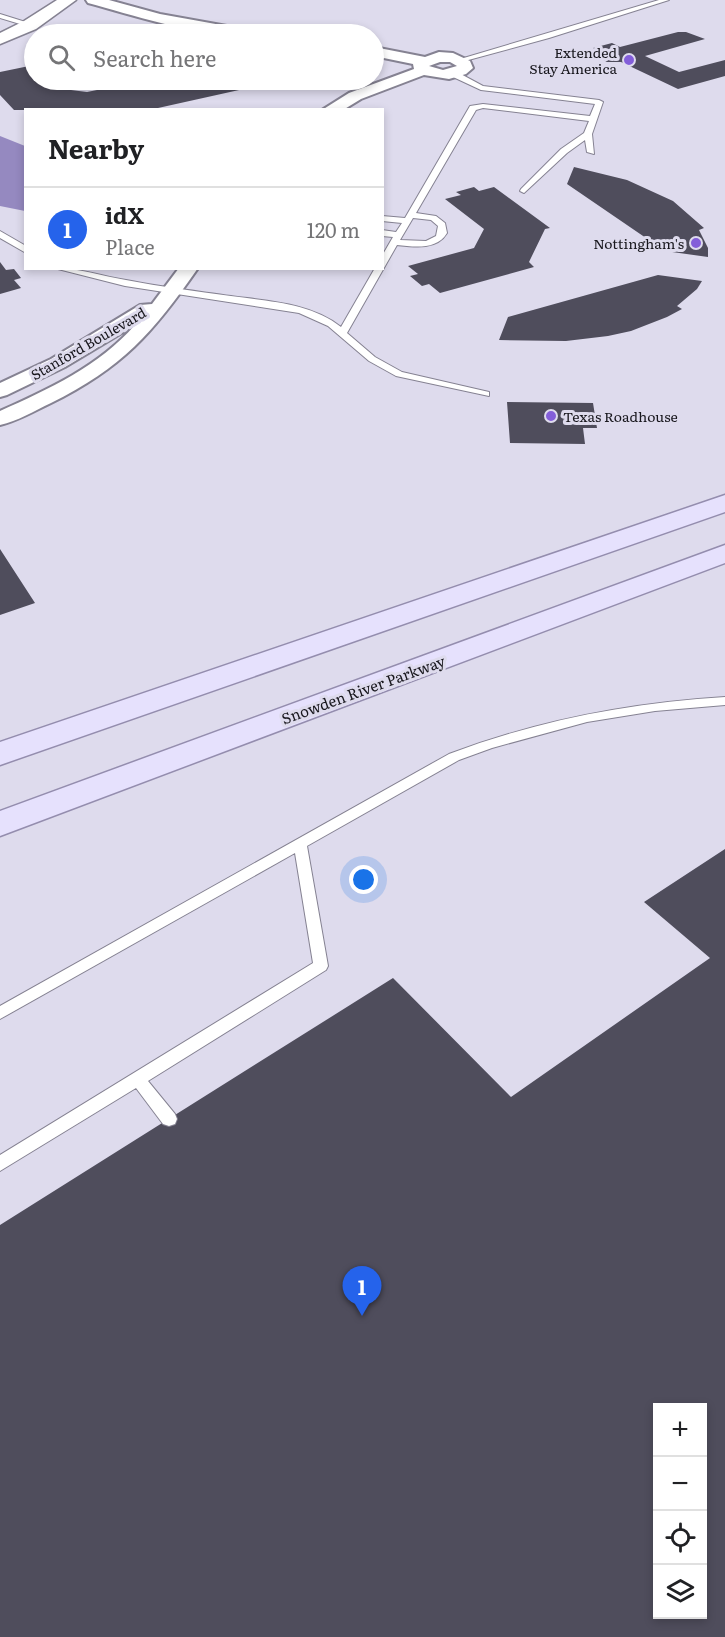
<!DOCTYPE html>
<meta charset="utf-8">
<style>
:root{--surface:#fff;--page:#f6f6f6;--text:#202124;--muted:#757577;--line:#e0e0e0;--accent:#2563eb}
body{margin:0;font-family:Literata,serif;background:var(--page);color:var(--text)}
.controls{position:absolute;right:18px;bottom:18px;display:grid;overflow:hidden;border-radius:0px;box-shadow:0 3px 9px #0003}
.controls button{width:54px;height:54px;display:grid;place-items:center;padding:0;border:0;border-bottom:2px solid var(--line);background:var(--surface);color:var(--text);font:30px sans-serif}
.you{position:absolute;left:364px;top:880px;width:21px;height:21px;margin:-15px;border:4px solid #fff;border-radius:50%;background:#1a73e8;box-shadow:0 0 0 9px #1a73e833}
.badge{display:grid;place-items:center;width:39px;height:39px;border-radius:50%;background:var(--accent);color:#fff;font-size:20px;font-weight:700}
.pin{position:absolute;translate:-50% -50px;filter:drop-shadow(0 2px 3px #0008)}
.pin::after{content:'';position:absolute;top:32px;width:21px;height:18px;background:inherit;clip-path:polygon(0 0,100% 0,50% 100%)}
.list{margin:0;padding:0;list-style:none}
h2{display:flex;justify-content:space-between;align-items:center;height:78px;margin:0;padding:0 24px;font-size:26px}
h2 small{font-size:20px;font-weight:400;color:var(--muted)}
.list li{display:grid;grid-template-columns:39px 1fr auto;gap:18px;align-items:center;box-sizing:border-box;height:84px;padding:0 24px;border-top:2px solid var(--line)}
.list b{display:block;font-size:22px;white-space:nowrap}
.list p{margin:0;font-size:20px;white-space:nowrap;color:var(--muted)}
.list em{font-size:20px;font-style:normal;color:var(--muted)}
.icon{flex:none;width:33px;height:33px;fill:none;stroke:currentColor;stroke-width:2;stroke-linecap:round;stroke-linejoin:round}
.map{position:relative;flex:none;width:725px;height:1637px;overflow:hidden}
.search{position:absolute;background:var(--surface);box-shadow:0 3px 9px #0003;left:24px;top:24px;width:360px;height:66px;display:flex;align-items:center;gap:15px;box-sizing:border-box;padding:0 21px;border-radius:33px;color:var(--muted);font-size:22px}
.panel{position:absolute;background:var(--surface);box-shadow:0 3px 9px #0003;left:24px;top:108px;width:360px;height:162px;border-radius:0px}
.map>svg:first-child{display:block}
.water{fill:#9589c0}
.building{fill:#4f4d5c;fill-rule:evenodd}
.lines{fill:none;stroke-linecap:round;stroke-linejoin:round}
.service-casing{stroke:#858292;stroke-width:2}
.minor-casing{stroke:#858292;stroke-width:4}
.tertiary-casing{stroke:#858292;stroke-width:3}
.primary-casing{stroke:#948dae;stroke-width:3}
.service{fill:#fff;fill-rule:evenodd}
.minor{fill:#fff;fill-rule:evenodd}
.tertiary{fill:#fff;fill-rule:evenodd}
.primary{fill:#e6e1fd;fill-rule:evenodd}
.poi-dot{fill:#835ed9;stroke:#dedbed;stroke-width:2}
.labels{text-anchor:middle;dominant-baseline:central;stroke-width:6;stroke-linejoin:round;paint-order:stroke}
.far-poi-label{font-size:14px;fill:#18171d;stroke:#dedbed;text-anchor:end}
.far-street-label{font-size:14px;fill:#18171d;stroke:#dedbed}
.street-label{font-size:15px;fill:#18171d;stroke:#dedbed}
</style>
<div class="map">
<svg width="725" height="1637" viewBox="0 0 725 1637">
<rect width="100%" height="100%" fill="#dedbed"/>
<path class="water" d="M 0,136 L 25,146 L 25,211 L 0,206 Z"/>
<path class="building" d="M 678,32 L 686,32 L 705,39 L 645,56 L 679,72 L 725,60 L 725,76 L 678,89 L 621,62 L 607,62 L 598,57 L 601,56 L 596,54 L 601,52 L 593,48 L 612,43 L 620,47 Z
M 34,65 L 34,80 L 53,80 L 63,89 L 87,92 L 147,80 L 284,80 L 149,110 L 14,110 L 0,95 L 0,72 Z
M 574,167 L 627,180 L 673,201 L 704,228 L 699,230 L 708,248 L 708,257 L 665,251 L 567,184 Z
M 474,187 L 479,191 L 494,187 L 550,228 L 545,229 L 529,262 L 534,267 L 440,293 L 429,284 L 422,286 L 410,276 L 418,274 L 408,266 L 474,248 L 484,229 L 445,199 L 461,195 L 456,192 Z
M 0,262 L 6,270 L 14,269 L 21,278 L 14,280 L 21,288 L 0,294 Z
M 658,275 L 702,281 L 697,289 L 677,306 L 682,309 L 667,317 L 631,331 L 608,336 L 566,341 L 499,340 L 508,317 Z
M 507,402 L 593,403 L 597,428 L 583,428 L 585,444 L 510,443 Z
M 0,549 L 35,603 L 0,615 Z
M 725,849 L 725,1637 L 0,1637 L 0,1225 L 393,978 L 511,1097 L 710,958 L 644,902 ZM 658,1408 L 702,1408 L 702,1614 L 658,1614 Z"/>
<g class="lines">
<defs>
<path id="service" d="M 659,0 L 669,0 L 549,38 L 461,62 L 457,60 Z
M 0,14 L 32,24 L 33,25 L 30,27 L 0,18 Z
M 451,72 L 457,72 L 483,86 L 599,100 L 603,102 L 592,134 L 594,154 L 587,152 L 585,140 L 567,153 L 524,193 L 520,191 L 521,189 L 561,149 L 584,133 L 589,121 L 483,108 L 476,110 L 416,213 L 436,216 L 445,223 L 447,233 C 437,250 415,247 397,245 L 347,333 L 375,357 L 402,372 L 489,392 L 489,396 L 396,376 L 369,361 L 328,326 L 299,313 L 125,286 L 54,268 C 79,268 102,276 126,280 C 161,287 196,291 231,296 C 267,301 312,303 341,327 L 375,268 L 382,268 L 382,256 L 393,237 L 382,236 L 382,230 L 396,232 L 402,223 L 382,221 L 382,216 L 405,218 L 470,106 L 483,104 L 590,116 L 595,104 L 481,90 L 451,76 ZM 413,218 L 431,220 L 438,226 L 436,236 L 426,241 L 400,240 Z
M 0,231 L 26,246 L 26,253 L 0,238 Z
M 725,697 L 725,705 L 655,711 L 587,722 L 492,748 L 459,760 L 307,846 L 328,966 L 326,970 L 148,1081 L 175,1114 L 177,1119 L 175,1124 L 169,1126 L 163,1124 L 136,1088 L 0,1171 L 0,1155 L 313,963 L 295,853 L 0,1019 L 0,1006 L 449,754 C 539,720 629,703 725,697 Z"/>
<path id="minor" d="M 86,0 L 109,0 L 160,14 L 249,30 L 256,34 C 206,40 137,16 88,3 Z
M 374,47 L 425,57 L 439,52 L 453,53 L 470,61 L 473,68 L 466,74 L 449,79 L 424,75 L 361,99 L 343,110 L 322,110 L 349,93 L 414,69 L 413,64 L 374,56 ZM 440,62 L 450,62 L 457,66 L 443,70 L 429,66 Z
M 179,268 L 198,268 C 153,333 122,368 51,403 C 34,411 18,421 0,425 L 0,411 C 49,389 99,366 135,325 L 65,367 L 7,395 L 0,397 L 0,383 L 51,359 L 140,305 L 152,304 Z"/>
<path id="tertiary" d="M 57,0 L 76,0 L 36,29 L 0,44 L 0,33 L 24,21 Z"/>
<path id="primary" d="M 725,495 L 725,512 L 0,765 L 0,742 Z
M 725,545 L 725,563 L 0,836 L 0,811 Z"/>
</defs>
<use href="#service" class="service-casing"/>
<use href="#minor" class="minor-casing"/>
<use href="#tertiary" class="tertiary-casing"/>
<use href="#primary" class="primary-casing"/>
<use href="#service" class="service"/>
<use href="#minor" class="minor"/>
<use href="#tertiary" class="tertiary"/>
<use href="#primary" class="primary"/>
</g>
<g class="poi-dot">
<circle cx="629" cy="60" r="6"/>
<circle cx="696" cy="243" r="6"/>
<circle cx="551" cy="416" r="6"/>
</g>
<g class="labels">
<g class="far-poi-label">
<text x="617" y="52">Extended<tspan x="617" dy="16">Stay America</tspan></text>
<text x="684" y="243">Nottingham's</text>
<text x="563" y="416" text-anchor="start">Texas Roadhouse</text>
</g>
<g class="far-street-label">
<text transform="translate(88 343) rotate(-30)">Stanford Boulevard</text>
</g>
<g class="street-label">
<text transform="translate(363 689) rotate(-20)">Snowden River Parkway</text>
</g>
</g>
</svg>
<div class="controls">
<button>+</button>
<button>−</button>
<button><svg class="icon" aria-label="locate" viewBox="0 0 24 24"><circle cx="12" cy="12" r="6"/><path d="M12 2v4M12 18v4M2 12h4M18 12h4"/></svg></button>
<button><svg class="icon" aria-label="layers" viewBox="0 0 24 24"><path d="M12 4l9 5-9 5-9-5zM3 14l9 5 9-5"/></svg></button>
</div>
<div class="you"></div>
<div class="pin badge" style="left:362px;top:1316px">1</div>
<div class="search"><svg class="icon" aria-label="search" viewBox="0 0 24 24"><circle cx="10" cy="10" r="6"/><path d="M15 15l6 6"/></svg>Search here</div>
<section class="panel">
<h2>Nearby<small></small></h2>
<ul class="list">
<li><span class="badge">1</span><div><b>idX</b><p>Place</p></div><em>120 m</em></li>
</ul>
</section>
</div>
